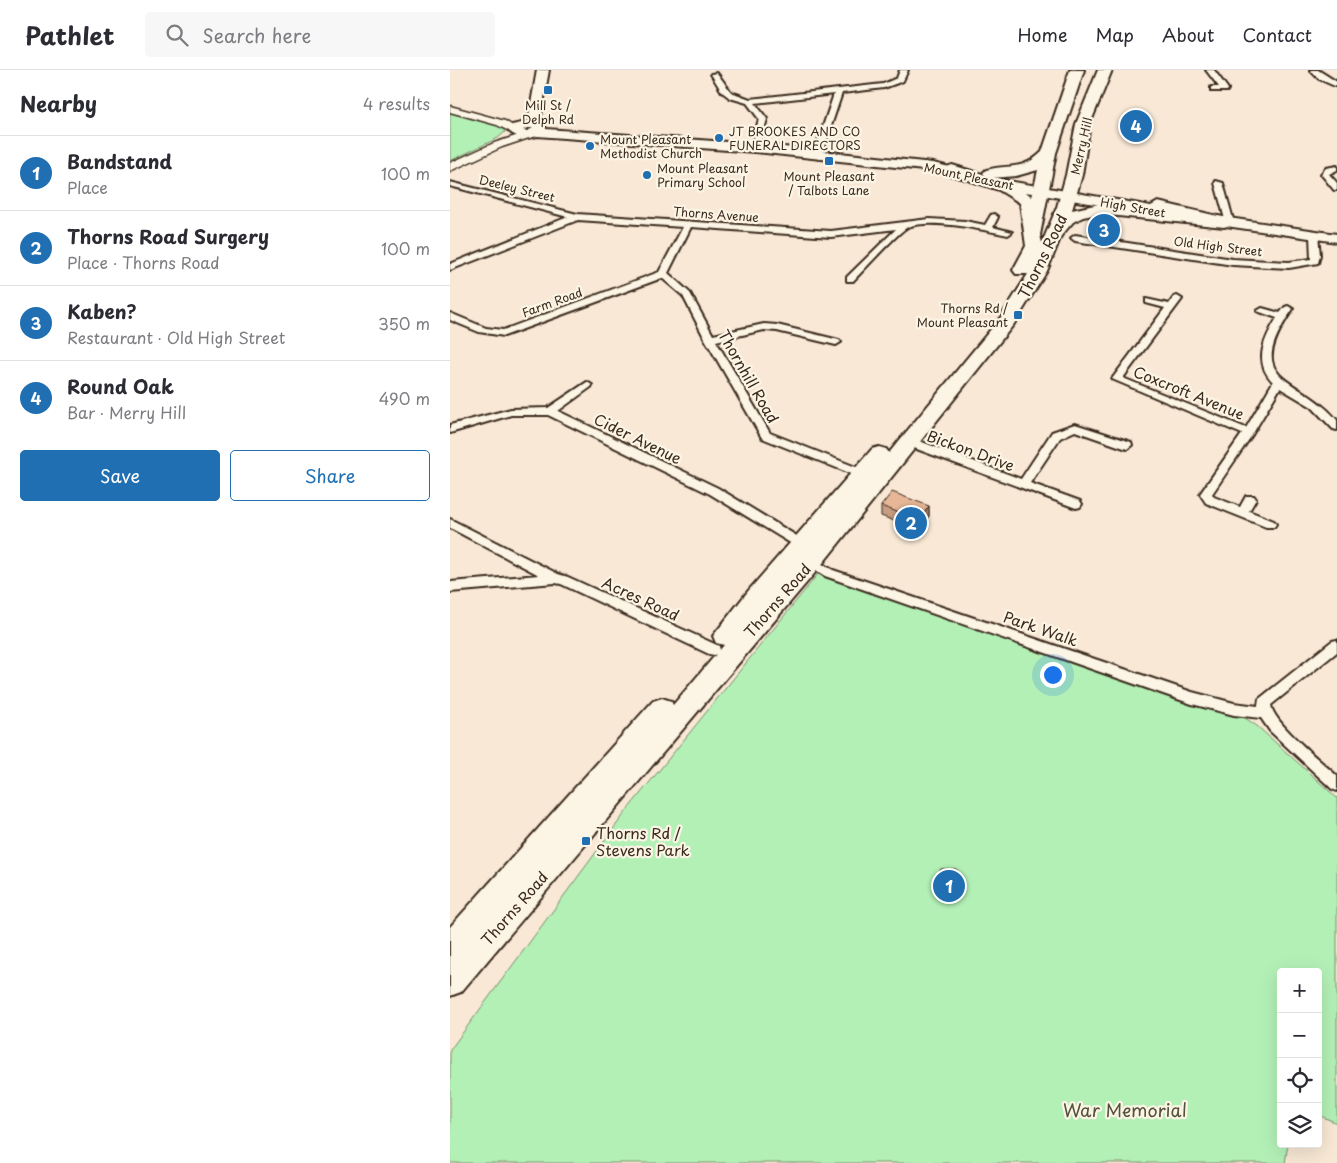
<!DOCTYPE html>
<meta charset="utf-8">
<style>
:root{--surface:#fff;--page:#f7f7f7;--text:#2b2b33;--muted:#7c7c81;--line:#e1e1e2;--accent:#1f6fb2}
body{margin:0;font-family:"Playpen Sans",sans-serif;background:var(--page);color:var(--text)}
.controls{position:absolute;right:15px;bottom:15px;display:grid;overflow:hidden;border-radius:5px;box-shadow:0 5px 20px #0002}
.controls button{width:45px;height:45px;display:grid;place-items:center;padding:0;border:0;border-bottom:1px solid var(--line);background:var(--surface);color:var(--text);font:25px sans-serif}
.you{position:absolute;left:602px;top:604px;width:18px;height:18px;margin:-12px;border:4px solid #fff;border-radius:50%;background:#1a73e8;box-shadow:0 0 0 8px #1a73e833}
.badge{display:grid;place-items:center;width:32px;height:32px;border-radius:50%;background:var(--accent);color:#fff;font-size:16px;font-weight:700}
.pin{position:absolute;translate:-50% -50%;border:2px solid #fff;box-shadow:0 1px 5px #0006}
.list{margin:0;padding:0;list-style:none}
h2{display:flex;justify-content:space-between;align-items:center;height:65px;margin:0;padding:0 20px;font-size:21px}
h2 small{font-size:16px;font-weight:400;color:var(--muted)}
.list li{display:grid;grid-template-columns:32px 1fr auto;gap:15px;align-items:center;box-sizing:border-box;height:75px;padding:0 20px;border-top:1px solid var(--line)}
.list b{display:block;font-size:19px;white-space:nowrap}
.list p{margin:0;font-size:16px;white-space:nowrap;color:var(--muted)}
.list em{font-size:16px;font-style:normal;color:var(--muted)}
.actions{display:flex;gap:10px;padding:15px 20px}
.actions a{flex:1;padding:11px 0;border:1px solid var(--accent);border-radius:5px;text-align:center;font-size:18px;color:var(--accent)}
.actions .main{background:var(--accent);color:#fff}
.icon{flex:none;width:28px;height:28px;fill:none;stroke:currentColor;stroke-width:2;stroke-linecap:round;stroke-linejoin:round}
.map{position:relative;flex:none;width:887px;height:1093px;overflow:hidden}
header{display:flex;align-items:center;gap:30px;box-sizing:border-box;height:70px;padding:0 25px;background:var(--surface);border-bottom:1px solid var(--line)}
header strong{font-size:24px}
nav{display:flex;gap:28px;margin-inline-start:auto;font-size:18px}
.search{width:350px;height:45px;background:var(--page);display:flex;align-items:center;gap:12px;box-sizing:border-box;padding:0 18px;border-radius:5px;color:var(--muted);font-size:19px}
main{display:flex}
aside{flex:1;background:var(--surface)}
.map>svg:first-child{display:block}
.green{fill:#b3f0b6;stroke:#778d6a}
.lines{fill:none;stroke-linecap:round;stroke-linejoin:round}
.street-casing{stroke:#3b2a1e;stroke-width:4}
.secondary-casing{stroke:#3b2a1e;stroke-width:3}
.primary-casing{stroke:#3b2a1e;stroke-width:4}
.highway-casing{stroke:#3b2a1e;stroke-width:4}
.street{fill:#fcf5e5;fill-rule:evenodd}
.secondary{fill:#fcf5e5;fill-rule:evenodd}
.primary{fill:#fcf5e5;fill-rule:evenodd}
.highway{fill:#fcf5e5;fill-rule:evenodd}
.wall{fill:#c69d81;stroke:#3b2a1e}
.shaded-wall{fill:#a17f69;stroke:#3b2a1e}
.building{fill:#e6b696;stroke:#3b2a1e}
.poi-dot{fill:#1f6fb2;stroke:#fcf5e5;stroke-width:2}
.labels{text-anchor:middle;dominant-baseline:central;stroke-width:4.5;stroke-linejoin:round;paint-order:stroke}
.far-poi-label{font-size:12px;fill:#3b2a1e;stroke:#fcf5e5;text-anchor:start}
.far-street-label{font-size:12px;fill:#3b2a1e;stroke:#fcf5e5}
.street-label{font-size:15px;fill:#3b2a1e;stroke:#fcf5e5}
.poi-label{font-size:15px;fill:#3b2a1e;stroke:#fcf5e5;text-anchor:start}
.near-park-label{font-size:18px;fill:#53523c;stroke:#fcf5e5}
</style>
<header>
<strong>Pathlet</strong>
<div class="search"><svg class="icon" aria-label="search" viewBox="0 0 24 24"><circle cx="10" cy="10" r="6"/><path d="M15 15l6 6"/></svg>Search here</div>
<nav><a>Home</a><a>Map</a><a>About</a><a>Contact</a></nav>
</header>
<main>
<aside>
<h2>Nearby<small>4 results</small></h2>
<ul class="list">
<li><span class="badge">1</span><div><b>Bandstand</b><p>Place</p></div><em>100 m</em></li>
<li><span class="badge">2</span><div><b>Thorns Road Surgery</b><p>Place · Thorns Road</p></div><em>100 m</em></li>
<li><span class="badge">3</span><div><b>Kaben?</b><p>Restaurant · Old High Street</p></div><em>350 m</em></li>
<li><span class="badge">4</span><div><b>Round Oak</b><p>Bar · Merry Hill</p></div><em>490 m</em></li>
</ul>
<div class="actions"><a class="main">Save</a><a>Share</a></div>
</aside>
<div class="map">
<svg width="887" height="1093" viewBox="0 0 887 1093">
<rect width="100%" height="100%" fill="#f8e8d5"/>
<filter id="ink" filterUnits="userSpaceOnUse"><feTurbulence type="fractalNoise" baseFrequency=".02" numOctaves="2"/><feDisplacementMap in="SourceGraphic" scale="10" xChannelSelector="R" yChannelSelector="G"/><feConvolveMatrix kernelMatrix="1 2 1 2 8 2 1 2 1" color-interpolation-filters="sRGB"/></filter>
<g filter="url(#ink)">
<path class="green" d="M 0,42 L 52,57 L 55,62 L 48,68 L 0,91 Z
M 368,504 L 653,600 L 736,631 L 792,646 L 807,656 L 887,728 L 887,1053 L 868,1045 L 868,902 L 831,902 L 831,1074 L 838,1074 L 835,1093 L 0,1093 L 0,980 L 178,739 Z"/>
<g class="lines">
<defs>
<path id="street" d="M 450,0 L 458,0 L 453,11 L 434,18 L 392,23 L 371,86 L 367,88 L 363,86 L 384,24 L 305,33 L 317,49 L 309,78 L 305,80 L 301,78 L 309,49 L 297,33 L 280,28 L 272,22 L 261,4 L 267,3 L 281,22 L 300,29 L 433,14 L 447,8 Z
M 756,0 L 764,0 L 778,19 L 777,21 L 761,21 L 761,17 L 769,17 Z
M 860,0 L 868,0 L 887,12 L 887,17 L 869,9 Z
M 887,96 L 887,100 L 879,104 L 887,113 L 887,120 L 884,120 L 871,104 L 876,98 Z
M 766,111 L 773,113 L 784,153 L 783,155 L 776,153 L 765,113 Z
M 0,112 L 127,144 L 381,161 L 479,149 L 515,151 L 535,155 L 541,145 L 544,144 L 548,147 L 543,157 L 562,162 L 558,165 C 534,160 481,148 458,157 C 450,160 412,202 403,211 L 397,211 L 397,207 L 446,159 L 381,167 L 241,157 L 218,203 L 240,223 L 263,265 L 314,254 L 327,255 L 389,270 L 391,272 L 386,275 L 327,261 L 314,260 L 266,271 L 320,363 L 416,401 L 418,404 L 412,408 L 312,368 L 255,269 L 233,226 L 212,208 L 54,266 L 29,262 L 0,250 L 0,243 L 36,258 L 53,260 L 209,202 L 233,157 L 128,150 L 0,200 L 0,194 L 118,147 L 0,116 Z
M 864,162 L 868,165 L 870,185 L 868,193 L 839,198 L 783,195 L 625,171 L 621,168 L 625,165 L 783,189 L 839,192 L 861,189 L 860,165 Z
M 727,226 L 732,229 L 673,308 L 796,358 L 823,312 C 803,292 814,269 827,248 L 807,241 L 812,238 L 830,243 L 835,237 L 838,236 L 843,239 C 790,315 848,304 887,350 L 887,360 L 883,359 L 862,337 L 830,318 L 802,365 L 762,424 L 764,427 L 790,437 L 796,426 L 804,426 L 806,429 L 799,441 L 824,451 L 826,454 L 824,457 L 816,457 L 756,433 L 750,424 L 792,364 L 662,309 L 715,238 L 696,233 L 696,229 L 719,234 L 724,227 Z
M 137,312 L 142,315 L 141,317 L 108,341 L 268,418 L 355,471 L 357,474 L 355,477 L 347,477 L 260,424 L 98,345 L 61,345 L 0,363 L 0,355 L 61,339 L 98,338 Z
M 625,354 L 681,372 L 682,375 L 677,379 L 625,361 L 610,368 L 580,413 L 630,431 L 632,434 L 630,437 L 626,438 L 456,375 L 455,372 L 456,369 L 464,369 L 571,409 L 602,362 Z
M 0,449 L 108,504 L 118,507 L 269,576 L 270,580 L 269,584 L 264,585 L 259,584 L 111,514 L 105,513 L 0,522 L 0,512 L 89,505 L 0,458 Z
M 361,488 L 383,500 L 742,622 L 784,633 L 808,636 L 809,629 L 882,571 L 887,570 L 887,582 L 821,635 C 823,653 872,692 887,706 L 887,721 L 882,719 L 820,661 L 811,648 L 784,645 L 742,634 L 375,506 L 357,495 L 355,492 Z"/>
<path id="secondary" d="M 0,36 L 55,51 L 71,61 L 65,64 L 47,55 L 0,42 Z
M 78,62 L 82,63 L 84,65 L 82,67 L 52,77 L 0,101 L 0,93 L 44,73 Z"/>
<path id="primary" d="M 87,0 L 99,0 L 91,45 L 96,59 L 305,74 L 483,93 L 558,111 L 701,136 L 708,132 L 772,147 L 887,164 L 887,172 L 755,153 L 725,144 L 719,147 L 558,119 L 483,101 L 305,82 L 87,66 C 78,69 66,68 59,61 L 62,55 L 81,51 L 79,45 ZM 78,58 L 83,58 L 77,61 L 73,60 Z"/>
<path id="highway" d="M 620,0 L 634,0 L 606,83 L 590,165 L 592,173 L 607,137 L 616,105 L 626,54 L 648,0 L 662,0 L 640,54 L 632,105 L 622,140 L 649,134 L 774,147 L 780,149 L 782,152 L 780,155 L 774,157 L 649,144 L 633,147 L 623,152 L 611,166 L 597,201 L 564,254 L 369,498 L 11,922 L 0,926 L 0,857 L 203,631 L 212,628 L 221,631 L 223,635 L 274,575 L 266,573 L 263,566 L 299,520 L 422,379 L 429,377 L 436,379 L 439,383 L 551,247 L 578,204 L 566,204 L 563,200 L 576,176 L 570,133 L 549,120 L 497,103 L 494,100 L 497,97 L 502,95 L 535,105 L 533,103 L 536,100 C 559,94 573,101 592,82 ZM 588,100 L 582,127 L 571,118 L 542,108 L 566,106 Z"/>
</defs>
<use href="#street" class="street-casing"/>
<use href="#secondary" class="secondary-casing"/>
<use href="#primary" class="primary-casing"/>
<use href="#highway" class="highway-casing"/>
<use href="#street" class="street"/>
<use href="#secondary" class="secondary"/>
<use href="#primary" class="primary"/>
<use href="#highway" class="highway"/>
</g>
<path class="wall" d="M 431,436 L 479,436 L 479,446 L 468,460 L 431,446 Z
M 485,811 L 512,822 L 504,830 L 491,829 L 485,819 Z"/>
<path class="shaded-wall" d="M 479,436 L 479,446 L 468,460 L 469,450 Z
M 513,814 L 512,822 L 504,830 L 505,822 Z"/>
<path class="building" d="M 442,422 L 479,436 L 469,450 L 431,436 Z
M 491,799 L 506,799 L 512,806 L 513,814 L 505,822 L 492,821 L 485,811 Z"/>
</g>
<g class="poi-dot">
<rect x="93" y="15" width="10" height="10" rx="2.5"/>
<circle cx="269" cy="68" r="5"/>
<circle cx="140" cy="76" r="5"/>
<rect x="374" y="86" width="10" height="10" rx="2.5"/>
<circle cx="197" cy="105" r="5"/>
<rect x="563" y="240" width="10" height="10" rx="2.5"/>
<rect x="131" y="766" width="10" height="10" rx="2.5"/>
</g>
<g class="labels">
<g class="far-poi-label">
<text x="98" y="35" text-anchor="middle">Mill St /<tspan x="98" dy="14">Delph Rd</tspan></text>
<text x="279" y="61">JT BROOKES AND CO<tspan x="279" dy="14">FUNERAL DIRECTORS</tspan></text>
<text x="150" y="69">Mount Pleasant<tspan x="150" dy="14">Methodist Church</tspan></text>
<text x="207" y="98">Mount Pleasant<tspan x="207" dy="14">Primary School</tspan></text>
<text x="379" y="106" text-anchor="middle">Mount Pleasant<tspan x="379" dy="14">/ Talbots Lane</tspan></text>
<text x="558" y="238" text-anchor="end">Thorns Rd /<tspan x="558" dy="14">Mount Pleasant</tspan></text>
</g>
<g class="far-street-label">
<text transform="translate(631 76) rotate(-77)">Merry Hill</text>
<text transform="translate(519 106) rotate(12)">Mount Pleasant</text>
<text transform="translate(67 118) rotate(14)">Deeley Street</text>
<text transform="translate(683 137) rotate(10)">High Street</text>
<text transform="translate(266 144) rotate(4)">Thorns Avenue</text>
<text transform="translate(768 176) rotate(7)">Old High Street</text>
<text transform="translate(102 232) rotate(-20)">Farm Road</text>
</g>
<g class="street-label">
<text transform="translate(592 186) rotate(-64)">Thorns Road</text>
<text transform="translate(299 306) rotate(60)">Thornhill Road</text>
<text transform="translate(739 322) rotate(22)">Coxcroft Avenue</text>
<text transform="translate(188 368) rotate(26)">Cider Avenue</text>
<text transform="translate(521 380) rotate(20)">Bickon Drive</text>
<text transform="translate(191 528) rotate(25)">Acres Road</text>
<text transform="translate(327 530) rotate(-49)">Thorns Road</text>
<text transform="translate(591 558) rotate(19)">Park Walk</text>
<text transform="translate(64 838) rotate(-49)">Thorns Road</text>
</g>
<g class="poi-label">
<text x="146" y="762">Thorns Rd /<tspan x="146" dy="17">Stevens Park</tspan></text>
</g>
<g class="near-park-label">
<text x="675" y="1039">War Memorial</text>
</g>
</g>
</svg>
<div class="controls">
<button>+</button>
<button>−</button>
<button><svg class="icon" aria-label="locate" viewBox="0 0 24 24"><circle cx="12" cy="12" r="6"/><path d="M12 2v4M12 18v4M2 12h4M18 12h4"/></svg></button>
<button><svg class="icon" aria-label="layers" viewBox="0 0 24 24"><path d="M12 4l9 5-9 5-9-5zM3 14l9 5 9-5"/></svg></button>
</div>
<div class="you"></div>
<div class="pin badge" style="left:499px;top:816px">1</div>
<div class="pin badge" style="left:461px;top:453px">2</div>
<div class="pin badge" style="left:654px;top:160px">3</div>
<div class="pin badge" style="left:686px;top:56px">4</div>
</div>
</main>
